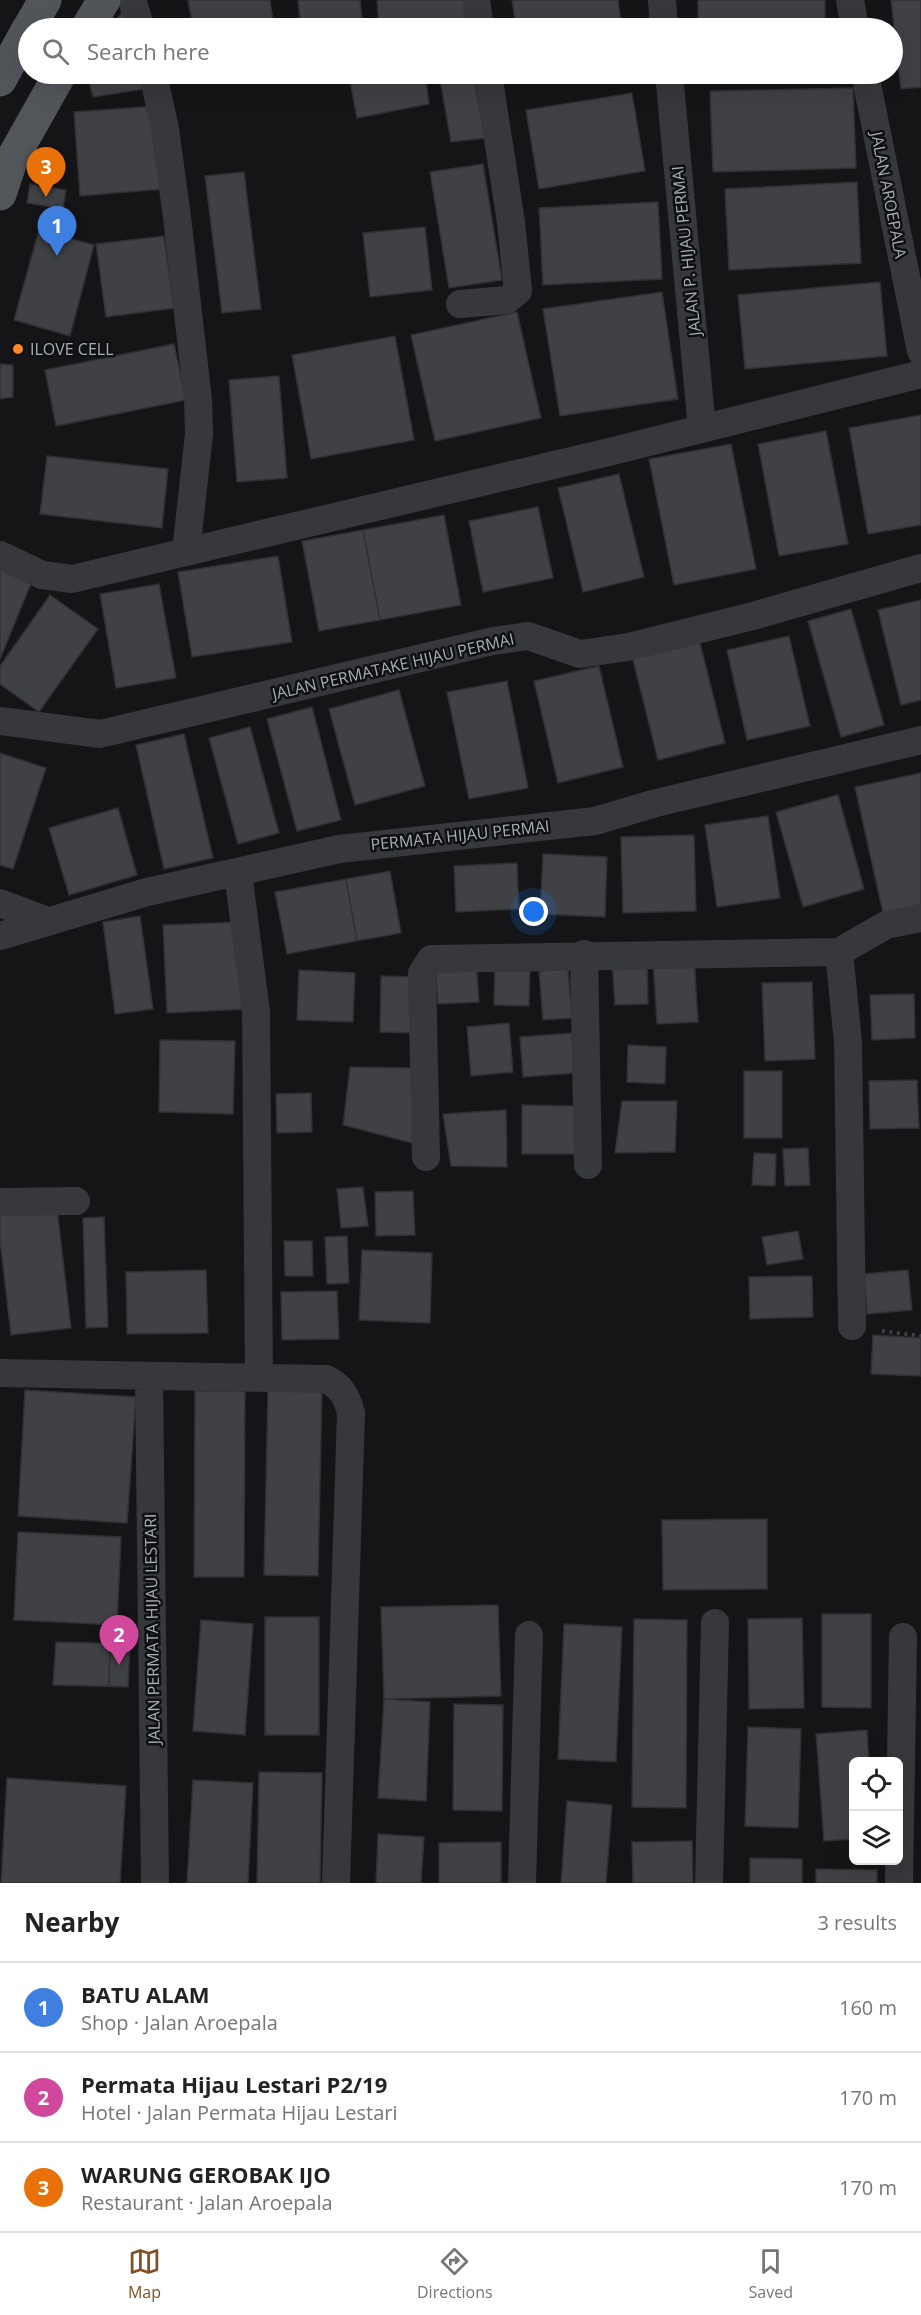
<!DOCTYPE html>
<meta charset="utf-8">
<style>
:root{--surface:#fff;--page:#f2f2f2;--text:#222;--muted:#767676;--line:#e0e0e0;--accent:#835026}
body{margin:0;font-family:"Open Sans",sans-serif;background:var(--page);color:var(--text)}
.controls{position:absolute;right:18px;bottom:18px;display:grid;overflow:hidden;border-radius:9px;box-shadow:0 6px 24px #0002}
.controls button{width:54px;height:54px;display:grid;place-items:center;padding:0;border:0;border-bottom:2px solid var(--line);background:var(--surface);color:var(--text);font:30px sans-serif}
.you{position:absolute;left:534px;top:912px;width:21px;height:21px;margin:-15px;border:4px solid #fff;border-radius:50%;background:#1a73e8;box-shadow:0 0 0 9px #1a73e833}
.badge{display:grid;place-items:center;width:39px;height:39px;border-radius:50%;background:var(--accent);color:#fff;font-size:20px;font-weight:700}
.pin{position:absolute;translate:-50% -50px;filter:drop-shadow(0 2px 3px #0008)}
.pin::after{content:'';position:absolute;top:32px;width:21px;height:18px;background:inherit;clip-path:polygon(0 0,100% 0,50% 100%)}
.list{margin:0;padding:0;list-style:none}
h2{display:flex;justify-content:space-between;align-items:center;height:78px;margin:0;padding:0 24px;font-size:26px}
h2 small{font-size:20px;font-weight:400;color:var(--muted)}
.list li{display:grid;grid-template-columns:39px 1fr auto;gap:18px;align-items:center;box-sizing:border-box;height:90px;padding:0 24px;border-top:2px solid var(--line)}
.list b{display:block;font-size:22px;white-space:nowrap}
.list p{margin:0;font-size:20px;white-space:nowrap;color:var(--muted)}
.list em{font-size:20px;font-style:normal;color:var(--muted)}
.icon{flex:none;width:33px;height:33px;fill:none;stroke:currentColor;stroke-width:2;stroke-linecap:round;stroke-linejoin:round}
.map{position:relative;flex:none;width:921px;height:1883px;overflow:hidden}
.search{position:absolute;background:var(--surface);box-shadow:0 6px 24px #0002;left:18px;right:18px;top:18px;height:66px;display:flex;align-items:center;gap:15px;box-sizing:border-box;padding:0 21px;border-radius:33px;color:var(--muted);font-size:22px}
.sheet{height:348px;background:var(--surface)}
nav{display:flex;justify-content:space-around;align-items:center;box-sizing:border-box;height:84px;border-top:2px solid var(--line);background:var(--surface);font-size:16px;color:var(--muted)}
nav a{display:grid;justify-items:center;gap:3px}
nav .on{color:var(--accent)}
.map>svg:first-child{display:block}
.building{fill:#3f4144;stroke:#2f3033;stroke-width:1.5}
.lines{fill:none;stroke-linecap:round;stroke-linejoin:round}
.path{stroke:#3c3f43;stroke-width:4;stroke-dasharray:3 4.5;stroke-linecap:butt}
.minor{stroke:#36383c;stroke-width:28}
.primary{stroke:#52565b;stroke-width:33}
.poi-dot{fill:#fa882a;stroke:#101012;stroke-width:2}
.labels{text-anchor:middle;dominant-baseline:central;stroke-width:5;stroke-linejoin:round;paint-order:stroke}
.street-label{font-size:16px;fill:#a6afb8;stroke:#101012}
.poi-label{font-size:16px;fill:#a6afb8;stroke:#101012;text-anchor:start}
</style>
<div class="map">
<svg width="921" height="1883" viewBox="0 0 921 1883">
<rect width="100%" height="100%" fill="#151517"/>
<path class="building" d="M 188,0 L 270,0 L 274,28 L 193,28 Z
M 298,0 L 360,0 L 363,28 L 301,28 Z
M 377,0 L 469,0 L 471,20 L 379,28 Z
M 512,0 L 618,0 L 622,28 L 516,28 Z
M 698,0 L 825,0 L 825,28 L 698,28 Z
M 891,0 L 921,0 L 921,87 L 901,89 Z
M 125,8 L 130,28 L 110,28 Z
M 87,74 L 141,74 L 145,89 L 93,97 Z
M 373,74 L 425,74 L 429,104 L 357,118 L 350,81 Z
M 439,74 L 473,74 L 485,138 L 451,142 Z
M 522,74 L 575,74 L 523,81 Z
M 853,88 L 856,168 L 713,172 L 710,91 Z
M 632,93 L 645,171 L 539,189 L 526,110 Z
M 156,106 L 163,189 L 80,196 L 74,112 Z
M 483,164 L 502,280 L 449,288 L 430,172 Z
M 244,172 L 261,309 L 222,313 L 205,176 Z
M 857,182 L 861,263 L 729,270 L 725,189 Z
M 30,184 L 66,190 L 63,209 L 27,203 Z
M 658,202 L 662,279 L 543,285 L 539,208 Z
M 425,227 L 432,290 L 370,297 L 363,233 Z
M 39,230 L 94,245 L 70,336 L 14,320 Z
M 164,236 L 174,308 L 106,317 L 96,244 Z
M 880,282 L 887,356 L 745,369 L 738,295 Z
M 662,292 L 678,399 L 560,416 L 543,309 Z
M 517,312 L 541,418 L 435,441 L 411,335 Z
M 395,336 L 414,440 L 311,459 L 292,355 Z
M 174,344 L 186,400 L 56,426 L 45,370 Z
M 0,364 L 13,365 L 13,397 L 0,399 Z
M 279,376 L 287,478 L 237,482 L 229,380 Z
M 921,415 L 921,525 L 868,534 L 849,428 Z
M 826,431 L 848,544 L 779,556 L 758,444 Z
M 731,444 L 756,569 L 674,585 L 649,459 Z
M 47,456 L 168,469 L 162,528 L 40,514 Z
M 619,474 L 644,577 L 583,592 L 558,488 Z
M 538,507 L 553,578 L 483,592 L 469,521 Z
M 444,515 L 461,605 L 380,620 L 363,530 Z
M 363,530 L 380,620 L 319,631 L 302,541 Z
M 278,556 L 292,642 L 192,657 L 178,572 Z
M 0,568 L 32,581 L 0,659 Z
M 159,584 L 176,678 L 116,688 L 100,594 Z
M 50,595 L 98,629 L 39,712 L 0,684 L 0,666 Z
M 921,600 L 921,700 L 901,705 L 878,610 Z
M 851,609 L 884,725 L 841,737 L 808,621 Z
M 698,635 L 725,743 L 658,760 L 631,652 Z
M 789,636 L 810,726 L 747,740 L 727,650 Z
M 599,666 L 623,767 L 558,783 L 534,681 Z
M 507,681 L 528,788 L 469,799 L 447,692 Z
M 399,690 L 425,786 L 355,805 L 329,709 Z
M 312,707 L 341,820 L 297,831 L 267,719 Z
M 250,727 L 279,833 L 238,844 L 209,738 Z
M 184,734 L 213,858 L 164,869 L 136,745 Z
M 0,753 L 46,768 L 13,869 L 0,865 Z
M 921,773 L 921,905 L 883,913 L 855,787 Z
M 838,795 L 864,889 L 803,907 L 776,812 Z
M 118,808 L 137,875 L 69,895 L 49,828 Z
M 768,816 L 780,898 L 717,907 L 705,825 Z
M 694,835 L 696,911 L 623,913 L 621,837 Z
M 543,854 L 607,857 L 605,917 L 540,914 Z
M 517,863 L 519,909 L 456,912 L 454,866 Z
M 390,871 L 401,933 L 357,941 L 346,879 Z
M 346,879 L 357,941 L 287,954 L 275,892 Z
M 140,916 L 153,1009 L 115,1014 L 103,922 Z
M 242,922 L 246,1009 L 167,1013 L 163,925 Z
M 694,956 L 698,1022 L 657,1024 L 653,958 Z
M 647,958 L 648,1004 L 615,1005 L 612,960 Z
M 476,960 L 479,1002 L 438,1004 L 435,962 Z
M 495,965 L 530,966 L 529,1006 L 494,1005 Z
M 568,969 L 572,1018 L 543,1020 L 539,971 Z
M 299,970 L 355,973 L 353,1022 L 297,1020 Z
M 381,976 L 417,977 L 416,1033 L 380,1032 Z
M 812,982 L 815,1059 L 765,1061 L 762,983 Z
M 914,994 L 915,1038 L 872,1040 L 870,995 Z
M 509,1023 L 513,1072 L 471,1076 L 467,1027 Z
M 572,1033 L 575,1073 L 523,1077 L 520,1037 Z
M 160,1040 L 235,1041 L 233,1114 L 159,1112 Z
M 628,1045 L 666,1047 L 665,1084 L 627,1082 Z
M 350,1067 L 413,1068 L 416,1144 L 343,1125 Z
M 744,1071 L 782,1071 L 782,1138 L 744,1138 Z
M 917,1080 L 919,1128 L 870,1129 L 869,1081 Z
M 311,1093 L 312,1132 L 277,1133 L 276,1094 Z
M 622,1101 L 677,1101 L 675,1152 L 615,1153 Z
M 522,1105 L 577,1106 L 577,1154 L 522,1154 Z
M 506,1110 L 507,1167 L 451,1166 L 443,1114 Z
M 808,1148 L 810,1185 L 785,1186 L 783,1149 Z
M 754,1153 L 776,1154 L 775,1186 L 752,1185 Z
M 363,1187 L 368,1226 L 341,1228 L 337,1189 Z
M 413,1191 L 415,1235 L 376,1236 L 375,1192 Z
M 57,1208 L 71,1328 L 11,1335 L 0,1241 L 0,1214 Z
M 104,1217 L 108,1327 L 86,1328 L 83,1218 Z
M 798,1231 L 803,1259 L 767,1265 L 762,1237 Z
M 347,1236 L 349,1283 L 327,1284 L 325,1237 Z
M 284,1241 L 312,1241 L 313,1276 L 285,1276 Z
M 362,1250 L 432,1253 L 430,1323 L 359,1320 Z
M 206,1270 L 208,1333 L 127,1334 L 126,1272 Z
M 908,1270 L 912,1310 L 867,1314 L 864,1274 Z
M 812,1276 L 813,1317 L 750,1319 L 749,1277 Z
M 337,1291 L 339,1339 L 282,1340 L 281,1292 Z
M 873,1335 L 921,1338 L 921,1376 L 871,1374 Z
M 268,1389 L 322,1390 L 318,1576 L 264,1575 Z
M 25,1390 L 136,1397 L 127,1523 L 18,1516 Z
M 195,1391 L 245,1391 L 244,1577 L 194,1577 Z
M 767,1519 L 767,1589 L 663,1590 L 662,1520 Z
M 18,1532 L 121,1537 L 117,1625 L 14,1620 Z
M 498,1605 L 501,1696 L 384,1699 L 381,1607 Z
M 822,1614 L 871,1614 L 871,1708 L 822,1707 Z
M 265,1617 L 319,1617 L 319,1735 L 265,1735 Z
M 802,1618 L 804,1708 L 749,1709 L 748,1619 Z
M 634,1619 L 687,1620 L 686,1808 L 632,1807 Z
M 201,1620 L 253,1624 L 245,1735 L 193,1731 Z
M 564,1624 L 622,1627 L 616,1762 L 558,1759 Z
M 56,1642 L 130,1644 L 128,1687 L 53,1685 Z
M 110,1643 L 130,1644 L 128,1687 L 109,1686 Z
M 384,1699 L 430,1702 L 426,1801 L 378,1798 Z
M 454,1704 L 503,1705 L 502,1811 L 453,1810 Z
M 748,1727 L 801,1729 L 798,1828 L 745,1826 Z
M 867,1730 L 869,1762 L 854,1762 L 854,1839 L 824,1841 L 816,1734 Z
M 259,1772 L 322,1773 L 320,1883 L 257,1883 Z
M 7,1778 L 126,1786 L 120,1883 L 1,1883 Z
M 193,1780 L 253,1783 L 248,1883 L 187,1883 Z
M 567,1801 L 612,1805 L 606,1883 L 561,1883 Z
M 378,1834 L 424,1837 L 421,1883 L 376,1883 Z
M 692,1841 L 693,1883 L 633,1883 L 632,1842 Z
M 501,1842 L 501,1883 L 439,1883 L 439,1843 Z
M 750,1858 L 802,1859 L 802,1883 L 750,1883 Z
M 816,1869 L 877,1870 L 877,1883 L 816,1883 Z"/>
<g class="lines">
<path class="path" d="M 882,1331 L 921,1336"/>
<path class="minor" d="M 132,0 L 141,28
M 476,0 L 480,28
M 662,0 L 664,28
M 850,0 L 855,28
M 153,74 L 165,129 L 177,217 L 198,400 L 199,434 L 186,552
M 669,74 L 702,429
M 865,74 L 921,351
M 460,304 L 507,300 L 518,291 L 511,222 L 488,74
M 0,555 L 42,575 L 72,579 L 609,452 L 921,374
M 0,721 L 100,734 L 493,641 L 528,636 L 580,654 L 628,647 L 753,616 L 921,568
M 238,873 L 256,1012 L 259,1378
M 0,903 L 48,921
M 0,936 L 147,892 L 339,849 L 595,821 L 656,803 L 921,740
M 839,952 L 848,1042 L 852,1326
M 584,954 L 588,1165
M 426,1157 L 422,973 L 431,959 L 839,952 L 886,925 L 921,918
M 0,1202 L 76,1201
M 0,1373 L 326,1379 C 341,1386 347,1397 351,1413 L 336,1883
M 149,1376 L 155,1883
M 522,1883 L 529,1635
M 709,1883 L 715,1623
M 899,1883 L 903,1637"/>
<path class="primary" d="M 29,28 L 45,0
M 87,28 L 104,0
M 0,80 L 28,29
M 0,194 L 11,161 L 60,74"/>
</g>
<circle class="poi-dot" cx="18" cy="349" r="6"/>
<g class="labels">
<g class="street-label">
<text transform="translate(889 195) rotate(79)">JALAN AROEPALA</text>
<text transform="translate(686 251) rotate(-96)">JALAN P. HIJAU PERMAI</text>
<text transform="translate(393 666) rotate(-13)">JALAN PERMATAKE HIJAU PERMAI</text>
<text transform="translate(460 835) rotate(-6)">PERMATA HIJAU PERMAI</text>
<text transform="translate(152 1629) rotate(-91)">JALAN PERMATA HIJAU LESTARI</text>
</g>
<g class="poi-label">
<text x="30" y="349">ILOVE CELL</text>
</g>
</g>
</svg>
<div class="controls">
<button><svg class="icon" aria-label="locate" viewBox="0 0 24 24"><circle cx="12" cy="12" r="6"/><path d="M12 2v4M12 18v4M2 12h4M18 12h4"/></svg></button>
<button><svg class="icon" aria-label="layers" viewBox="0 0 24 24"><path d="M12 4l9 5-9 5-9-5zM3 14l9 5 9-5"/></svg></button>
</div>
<div class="you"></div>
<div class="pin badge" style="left:57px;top:256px;background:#3f7fe0">1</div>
<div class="pin badge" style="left:119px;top:1665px;background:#d1479c">2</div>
<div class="pin badge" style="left:46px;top:197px;background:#e8710a">3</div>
<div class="search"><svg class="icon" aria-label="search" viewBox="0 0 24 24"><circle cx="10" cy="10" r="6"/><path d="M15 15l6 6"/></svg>Search here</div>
</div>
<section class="sheet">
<h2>Nearby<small>3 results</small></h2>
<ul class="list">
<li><span class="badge" style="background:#3f7fe0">1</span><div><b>BATU ALAM</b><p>Shop · Jalan Aroepala</p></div><em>160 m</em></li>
<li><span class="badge" style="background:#d1479c">2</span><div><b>Permata Hijau Lestari P2/19</b><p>Hotel · Jalan Permata Hijau Lestari</p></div><em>170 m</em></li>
<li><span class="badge" style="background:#e8710a">3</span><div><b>WARUNG GEROBAK IJO</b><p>Restaurant · Jalan Aroepala</p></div><em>170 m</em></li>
</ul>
</section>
<nav>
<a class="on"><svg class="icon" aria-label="map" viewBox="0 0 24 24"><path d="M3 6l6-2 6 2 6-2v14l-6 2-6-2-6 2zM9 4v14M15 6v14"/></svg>Map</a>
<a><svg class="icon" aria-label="directions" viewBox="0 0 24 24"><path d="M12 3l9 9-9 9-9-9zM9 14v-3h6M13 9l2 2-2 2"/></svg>Directions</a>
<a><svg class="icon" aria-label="saved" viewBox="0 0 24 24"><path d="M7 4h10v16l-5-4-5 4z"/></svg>Saved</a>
</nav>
